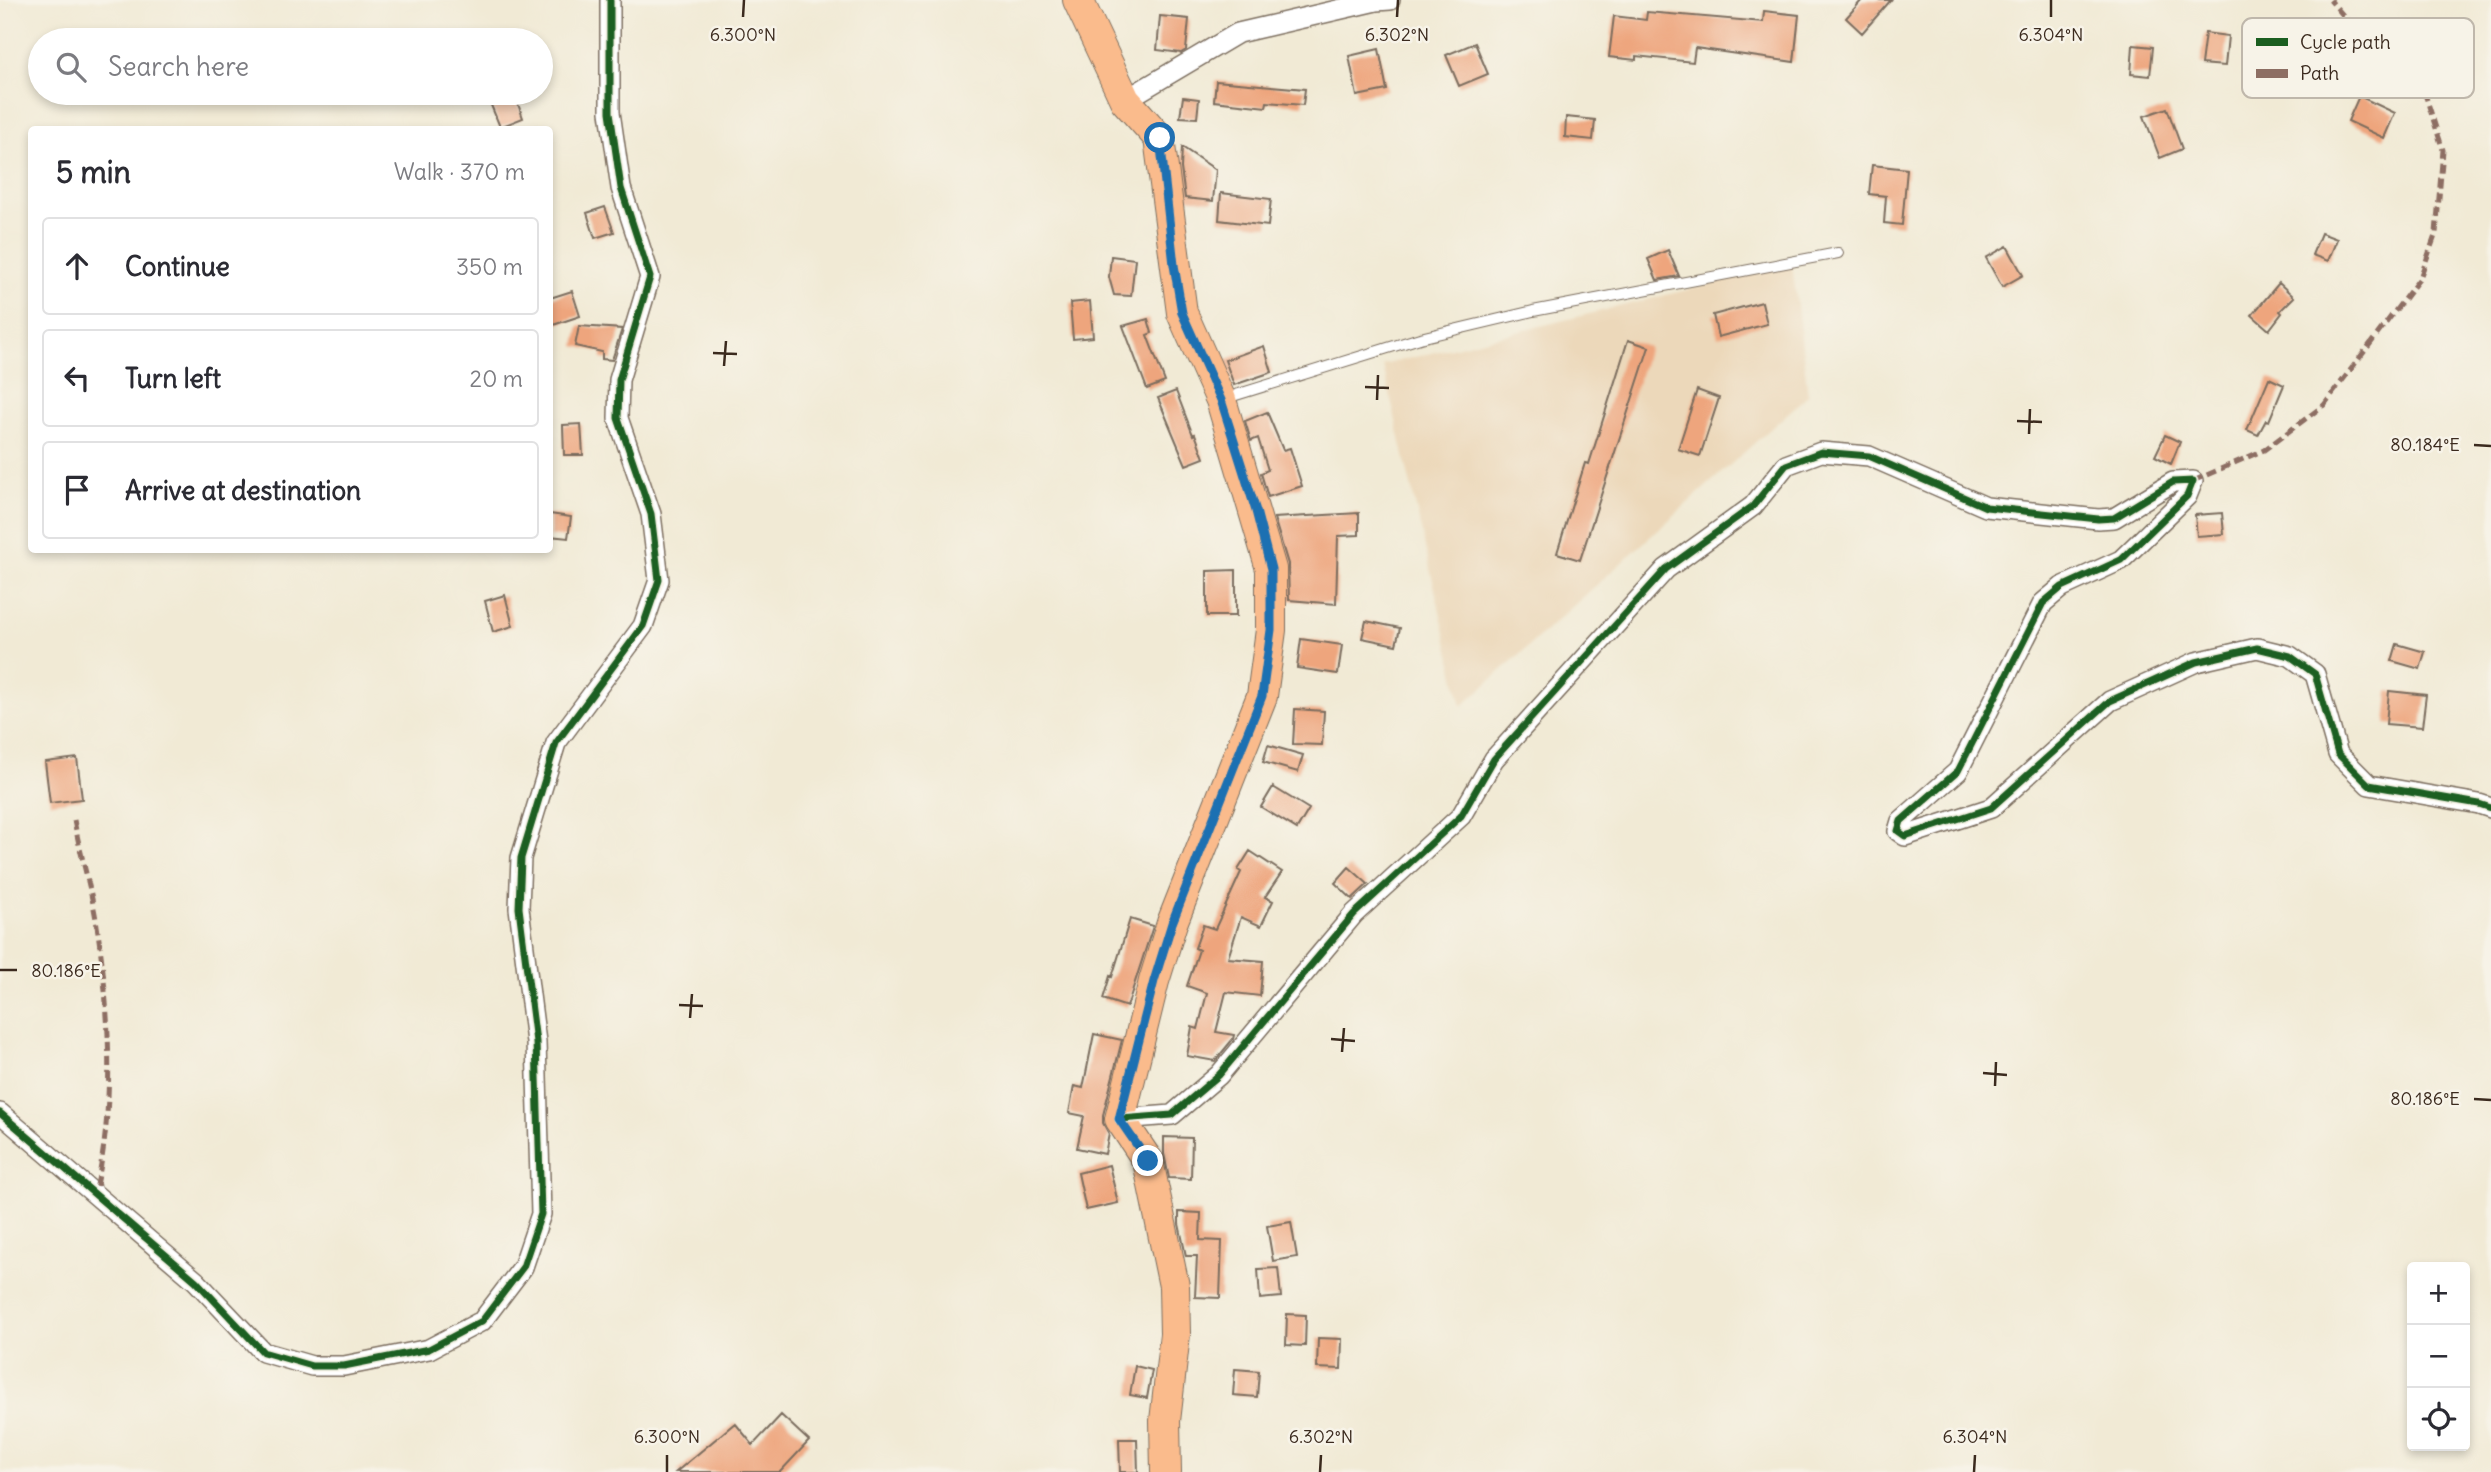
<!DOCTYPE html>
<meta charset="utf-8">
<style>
:root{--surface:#fff;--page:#f2f2f3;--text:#2b2b33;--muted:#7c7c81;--line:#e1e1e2}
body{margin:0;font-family:Delius,sans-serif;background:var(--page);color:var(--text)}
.controls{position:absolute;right:21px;bottom:21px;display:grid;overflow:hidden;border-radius:7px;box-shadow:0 4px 10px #0003}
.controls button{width:63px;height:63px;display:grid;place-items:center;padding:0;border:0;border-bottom:2px solid var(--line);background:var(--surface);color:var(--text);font:35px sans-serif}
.stop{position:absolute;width:21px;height:21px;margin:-16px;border:5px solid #1f6fb2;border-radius:50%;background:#fff}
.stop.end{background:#1f6fb2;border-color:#fff;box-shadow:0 2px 7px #0008}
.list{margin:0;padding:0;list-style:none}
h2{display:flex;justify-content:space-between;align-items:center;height:91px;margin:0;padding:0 28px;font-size:30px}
h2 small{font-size:23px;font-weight:400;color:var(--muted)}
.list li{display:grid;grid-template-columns:46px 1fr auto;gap:21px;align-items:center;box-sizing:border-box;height:98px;margin:0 14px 14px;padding:0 14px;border:2px solid var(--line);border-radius:7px}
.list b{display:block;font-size:26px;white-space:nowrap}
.list em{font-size:23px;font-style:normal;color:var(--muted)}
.icon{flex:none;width:38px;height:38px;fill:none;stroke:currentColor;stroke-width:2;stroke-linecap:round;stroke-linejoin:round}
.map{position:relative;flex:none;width:2491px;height:1472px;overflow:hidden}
.search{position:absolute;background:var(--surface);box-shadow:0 4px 10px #0003;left:28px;top:28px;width:525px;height:77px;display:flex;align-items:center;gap:18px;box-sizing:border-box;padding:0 24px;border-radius:38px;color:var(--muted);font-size:26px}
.panel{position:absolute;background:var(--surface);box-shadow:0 4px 10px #0003;left:28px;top:126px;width:525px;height:427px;border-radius:7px}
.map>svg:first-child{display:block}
.built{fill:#ecd8ba}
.building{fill:#eea57d}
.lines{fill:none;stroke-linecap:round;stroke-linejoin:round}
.lane-casing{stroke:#7b6d5e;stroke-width:12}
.street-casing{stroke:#7b6d5e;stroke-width:22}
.primary-casing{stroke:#7b6d5e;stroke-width:32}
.lane{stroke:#fff;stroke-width:10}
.street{stroke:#fff;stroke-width:19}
.primary{stroke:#fabb8c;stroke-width:30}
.quiet{stroke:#8d6e63;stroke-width:5;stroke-dasharray:10 5;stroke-linecap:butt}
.cycleway-casing{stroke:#f7f3e8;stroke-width:11}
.cycleway{stroke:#1b5e20;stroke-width:7}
.route{stroke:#1f6fb2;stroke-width:9}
.ticks{fill:none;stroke:#3b2a1e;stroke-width:2.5}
.key{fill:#f7f3e8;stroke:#bfb7ab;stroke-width:2}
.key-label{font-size:19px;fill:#3b2a1e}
.ticks-label{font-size:18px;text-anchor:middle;fill:#3b2a1e;stroke:#f7f3e8;stroke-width:5;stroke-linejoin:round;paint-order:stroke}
</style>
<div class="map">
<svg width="2491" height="1472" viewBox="0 0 2491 1472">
<rect width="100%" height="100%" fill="#f7f3e8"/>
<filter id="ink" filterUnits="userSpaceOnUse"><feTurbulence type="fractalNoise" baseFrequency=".0143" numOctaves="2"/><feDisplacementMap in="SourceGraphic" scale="14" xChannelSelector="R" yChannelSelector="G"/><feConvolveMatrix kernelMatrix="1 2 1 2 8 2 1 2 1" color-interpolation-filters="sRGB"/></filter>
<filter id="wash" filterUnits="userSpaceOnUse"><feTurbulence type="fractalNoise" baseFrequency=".00686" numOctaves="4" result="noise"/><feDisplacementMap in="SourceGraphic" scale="28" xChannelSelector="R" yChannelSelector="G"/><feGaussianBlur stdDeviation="1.57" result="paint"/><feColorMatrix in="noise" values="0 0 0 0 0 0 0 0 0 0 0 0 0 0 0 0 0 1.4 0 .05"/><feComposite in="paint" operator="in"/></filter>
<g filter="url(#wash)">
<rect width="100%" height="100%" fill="#f1ead5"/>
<path class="built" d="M 1792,264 L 1808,395 L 1462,706 L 1383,365 Z"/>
<g id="blocks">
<path class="building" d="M 1862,0 L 1891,0 L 1862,33 L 1846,18 Z
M 1764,11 L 1799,15 L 1794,62 L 1695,48 L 1693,62 L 1636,56 L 1636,60 L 1609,57 L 1614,16 L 1646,20 L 1647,12 L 1763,22 Z
M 1160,16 L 1189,19 L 1186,50 L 1181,53 L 1157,50 Z
M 2205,33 L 2228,36 L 2225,66 L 2201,64 Z
M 1475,43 L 1488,74 L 1459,86 L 1446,55 Z
M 2133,45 L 2153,47 L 2150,76 L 2131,74 Z
M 1379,49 L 1387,90 L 1357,96 L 1349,56 Z
M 1216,81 L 1305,89 L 1303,105 L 1267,102 L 1266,107 L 1214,101 Z
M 486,93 L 514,93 L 523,118 L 500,127 Z
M 2359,96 L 2395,113 L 2384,138 L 2348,121 Z
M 1183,97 L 1199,99 L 1197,118 L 1180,117 Z
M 2167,108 L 2182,149 L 2160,158 L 2144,116 Z
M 1566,117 L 1595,120 L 1593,140 L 1565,137 Z
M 1182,147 L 1216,170 L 1213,201 L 1185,198 L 1181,168 Z
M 1872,165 L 1907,169 L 1902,225 L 1884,223 L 1886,196 L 1869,194 Z
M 1221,193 L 1271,199 L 1268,226 L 1219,220 Z
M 605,207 L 614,232 L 595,238 L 587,213 Z
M 2321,233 L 2337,239 L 2328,261 L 2312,255 Z
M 2007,246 L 2023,275 L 2002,287 L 1986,258 Z
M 1668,250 L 1679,276 L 1657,280 L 1648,259 Z
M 1111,256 L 1135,259 L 1131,296 L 1114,295 L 1109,277 Z
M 2279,283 L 2294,297 L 2280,311 L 2282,313 L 2269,330 L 2252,315 Z
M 572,291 L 580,316 L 550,326 L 550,298 Z
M 1090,301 L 1093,337 L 1073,339 L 1070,303 Z
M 1762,302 L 1767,324 L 1718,337 L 1713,315 Z
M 1148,319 L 1152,333 L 1147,335 L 1165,382 L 1147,389 L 1123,326 Z
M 579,326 L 622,329 L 612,360 L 602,359 L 602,352 L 575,346 Z
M 1628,340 L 1649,347 L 1580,560 L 1557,553 L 1585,463 L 1589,464 Z
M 1264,346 L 1272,372 L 1234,385 L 1225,360 Z
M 2269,378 L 2284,385 L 2269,421 L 2266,420 L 2258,435 L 2247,430 Z
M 1697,390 L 1719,398 L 1700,456 L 1678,449 Z
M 1176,391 L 1193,435 L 1195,434 L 1204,458 L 1186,465 L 1158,398 Z
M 1267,412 L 1283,450 L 1290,448 L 1302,486 L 1268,497 L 1261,473 L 1268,470 L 1258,438 L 1251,441 L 1245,421 Z
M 581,424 L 583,455 L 564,455 L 563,425 Z
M 2165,435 L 2180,442 L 2171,464 L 2155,456 Z
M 1359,513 L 1359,535 L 1338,536 L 1336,604 L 1289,600 L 1288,564 L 1274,518 Z
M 2222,513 L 2224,534 L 2197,536 L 2195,515 Z
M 550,514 L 571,517 L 568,538 L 550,536 Z
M 1236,570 L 1236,616 L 1207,616 L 1207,571 Z
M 505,595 L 513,626 L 493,632 L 485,601 Z
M 1366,621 L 1400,628 L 1396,645 L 1362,638 Z
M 1301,639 L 1342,645 L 1338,674 L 1297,668 Z
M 2397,644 L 2425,652 L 2420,669 L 2392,661 Z
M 2389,691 L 2426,695 L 2422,727 L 2386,724 Z
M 1295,709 L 1324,711 L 1322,745 L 1293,744 Z
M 1268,745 L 1303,755 L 1298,772 L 1263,762 Z
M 77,758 L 82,799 L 50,803 L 45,762 Z
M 1273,787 L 1309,809 L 1297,829 L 1261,807 Z
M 1250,851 L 1282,872 L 1265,897 L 1273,901 L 1261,926 L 1241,917 L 1228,958 L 1263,961 L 1260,996 L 1226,992 L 1216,1032 L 1234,1035 L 1233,1039 L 1215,1061 L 1187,1056 L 1192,1027 L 1198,1029 L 1207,993 L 1187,986 L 1199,950 L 1195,948 L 1203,925 L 1215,929 L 1241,872 L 1238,870 Z
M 1349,867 L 1368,884 L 1352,899 L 1335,883 Z
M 1130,919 L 1153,926 L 1127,1007 L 1103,999 L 1110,976 L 1112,977 Z
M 1094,1034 L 1122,1040 L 1103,1115 L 1103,1123 L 1109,1134 L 1105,1154 L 1077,1148 L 1084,1116 L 1069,1113 L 1074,1086 L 1083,1088 Z
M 1164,1137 L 1192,1138 L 1191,1179 L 1169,1178 L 1164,1154 Z
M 1109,1165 L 1118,1203 L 1086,1210 L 1078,1173 Z
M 1179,1212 L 1201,1213 L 1200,1240 L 1222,1241 L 1220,1298 L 1195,1297 L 1197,1256 L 1186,1256 L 1179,1224 Z
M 1291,1222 L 1297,1257 L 1273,1261 L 1267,1226 Z
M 1278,1268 L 1281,1297 L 1260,1299 L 1258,1269 Z
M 1287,1314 L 1306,1315 L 1305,1346 L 1286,1345 Z
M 1318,1338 L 1342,1339 L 1341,1369 L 1317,1368 Z
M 1135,1366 L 1152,1370 L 1147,1398 L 1130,1395 Z
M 1235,1369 L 1259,1371 L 1257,1397 L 1233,1395 Z
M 781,1415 L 809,1441 L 780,1472 L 676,1472 L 735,1423 L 753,1445 Z
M 1119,1439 L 1137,1439 L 1138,1472 L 1120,1472 Z"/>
</g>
</g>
<g filter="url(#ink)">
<use href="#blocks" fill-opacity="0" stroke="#7b6d5e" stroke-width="2"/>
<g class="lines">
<defs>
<path id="lane" d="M 1223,399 L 1420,338 L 1533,311 L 1838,253"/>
<path id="street" d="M 1125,100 L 1238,33 L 1376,1 L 1390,0
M 0,1113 L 196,1281 L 263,1352 L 312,1366 L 344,1366 L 429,1349 L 482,1321 L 523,1267 L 541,1214 L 536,1042 L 519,908 L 521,858 L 556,743 L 643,626 L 659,580 L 651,514 L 618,418 L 619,380 L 650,277 L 621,188 L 610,112 L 610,0
M 1120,1119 L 1172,1115 L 1219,1075 L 1354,914 L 1461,816 L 1494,759 L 1666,569 L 1753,506 L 1786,465 L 1821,452 L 1869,456 L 1986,507 L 2098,519 L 2114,518 L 2173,482 L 2193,481 L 2187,496 L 2121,560 L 2062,587 L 2043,603 L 1958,771 L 1901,821 L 1898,831 L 1905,836 L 1991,808 L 2110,701 L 2196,662 L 2257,648 L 2290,656 L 2315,674 L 2338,754 L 2369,785 L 2479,804 L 2491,808"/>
<path id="primary" d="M 1078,0 L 1125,100 L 1159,138 L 1182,313 L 1221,400 L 1271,569 L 1271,630 L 1262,696 L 1172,923 L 1154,981 L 1120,1119 L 1148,1161 L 1174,1286 L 1175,1334 L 1165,1421 L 1166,1472"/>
</defs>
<use href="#lane" class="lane-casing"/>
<use href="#street" class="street-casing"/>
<use href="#primary" class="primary-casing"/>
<use href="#lane" class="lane"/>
<use href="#street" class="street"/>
<use href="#primary" class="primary"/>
<path class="quiet" d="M 2193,481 L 2264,450 L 2324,405 L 2420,278 L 2436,233 L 2443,150 L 2426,97 L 2366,42 L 2330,0
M 74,820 C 80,853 90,885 96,919 C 110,1010 116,1104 95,1194"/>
<defs>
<path id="cycleway" d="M 0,1113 L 196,1281 L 263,1352 L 312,1366 L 344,1366 L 429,1349 L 482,1321 L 523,1267 L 541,1214 L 536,1042 L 519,908 L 521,858 L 556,743 L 643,626 L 659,580 L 651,514 L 618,418 L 619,380 L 650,277 L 621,188 L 610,112 L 610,0
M 1120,1119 L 1172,1115 L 1219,1075 L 1354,914 L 1461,816 L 1494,759 L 1666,569 L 1753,506 L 1786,465 L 1821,452 L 1869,456 L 1986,507 L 2098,519 L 2114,518 L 2173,482 L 2193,481 L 2187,496 L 2121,560 L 2062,587 L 2043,603 L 1958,771 L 1901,821 L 1898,831 L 1905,836 L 1991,808 L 2110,701 L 2196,662 L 2257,648 L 2290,656 L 2315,674 L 2338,754 L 2369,785 L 2479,804 L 2491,808"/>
</defs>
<use href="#cycleway" class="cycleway-casing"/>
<use href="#cycleway" class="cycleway"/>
</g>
</g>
<g class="lines" filter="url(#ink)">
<path class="route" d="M 1148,1161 L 1119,1119 L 1154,981 L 1172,923 L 1262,696 L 1271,630 L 1271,569 L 1256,511 L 1221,400 L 1182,313 L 1174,265 L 1160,138"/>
</g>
<path class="ticks" d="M 743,17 L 744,0M 1397,17 L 1398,0M 2051,17 L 2051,0M 713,353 L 737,354M 724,366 L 726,341M 1365,387 L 1389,388M 1377,400 L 1378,375M 2017,421 L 2042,422M 2029,434 L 2030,409M 2474,445 L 2491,446M 0,970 L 17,970M 679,1005 L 703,1006M 690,1018 L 692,994M 1331,1039 L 1355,1041M 1342,1052 L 1344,1028M 1983,1073 L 2007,1075M 1995,1086 L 1996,1062M 2474,1099 L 2491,1100M 667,1472 L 667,1455M 1320,1472 L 1321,1455M 1974,1472 L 1975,1455"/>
<rect x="2242" y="18" width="232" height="80" rx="10" class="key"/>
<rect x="2256" y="38" width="32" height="8" fill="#1b5e20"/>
<rect x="2256" y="69" width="32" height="9" fill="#8d6e63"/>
<g class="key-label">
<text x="2300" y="49">Cycle path</text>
<text x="2300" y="80">Path</text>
</g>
<g class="ticks-label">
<text x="743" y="41">6.300°N</text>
<text x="1397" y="41">6.302°N</text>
<text x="2051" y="41">6.304°N</text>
<text x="2425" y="451">80.184°E</text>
<text x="66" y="977">80.186°E</text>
<text x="2425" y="1105">80.186°E</text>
<text x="667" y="1443">6.300°N</text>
<text x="1321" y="1443">6.302°N</text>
<text x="1975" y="1443">6.304°N</text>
</g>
</svg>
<div class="controls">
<button>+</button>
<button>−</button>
<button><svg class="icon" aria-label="locate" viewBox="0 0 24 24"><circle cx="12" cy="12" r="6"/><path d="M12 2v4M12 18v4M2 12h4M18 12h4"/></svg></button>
</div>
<div class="stop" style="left:1160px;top:138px"></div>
<div class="stop end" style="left:1148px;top:1161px"></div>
<div class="search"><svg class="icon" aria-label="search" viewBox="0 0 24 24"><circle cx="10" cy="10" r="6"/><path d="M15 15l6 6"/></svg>Search here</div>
<section class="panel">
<h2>5 min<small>Walk · 370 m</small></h2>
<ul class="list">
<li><svg class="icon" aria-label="ahead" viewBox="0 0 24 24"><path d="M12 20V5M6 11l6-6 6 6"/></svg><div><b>Continue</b></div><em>350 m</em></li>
<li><svg class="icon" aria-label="left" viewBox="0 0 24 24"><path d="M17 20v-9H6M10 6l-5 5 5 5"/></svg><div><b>Turn left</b></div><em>20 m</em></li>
<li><svg class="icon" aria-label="arrive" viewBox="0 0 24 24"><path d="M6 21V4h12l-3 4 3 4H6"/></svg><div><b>Arrive at destination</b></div></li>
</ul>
</section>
</div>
